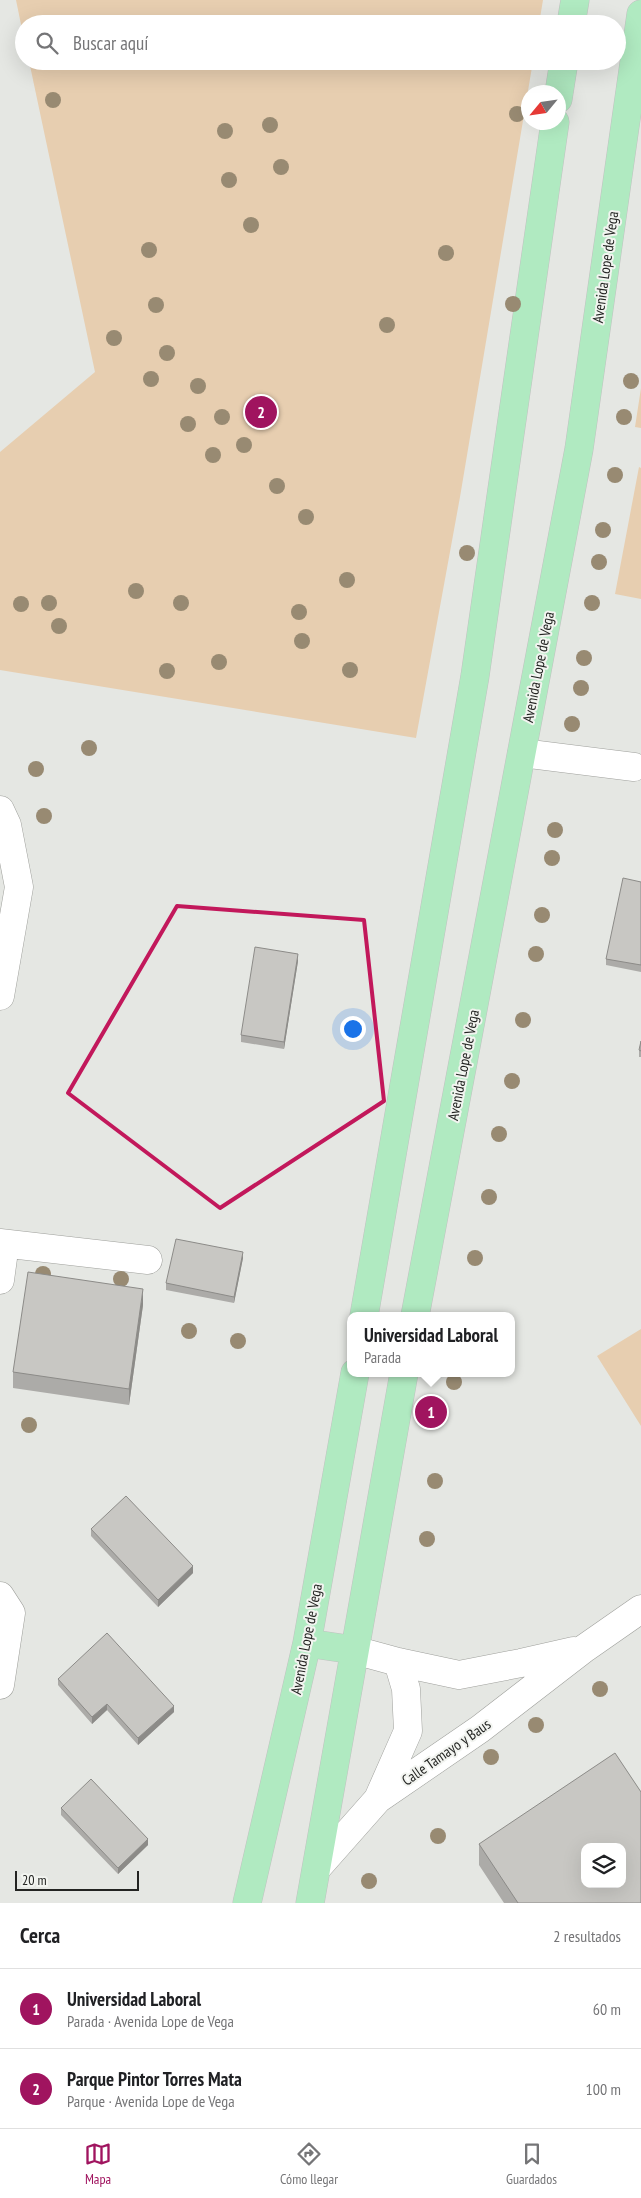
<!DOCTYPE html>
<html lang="es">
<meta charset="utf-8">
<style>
:root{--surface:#fff;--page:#f2f2f2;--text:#202124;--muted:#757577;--line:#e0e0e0;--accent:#a0145f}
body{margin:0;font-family:"PT Sans Narrow",sans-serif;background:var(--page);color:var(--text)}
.controls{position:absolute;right:15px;bottom:15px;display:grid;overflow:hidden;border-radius:10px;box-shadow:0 5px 20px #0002}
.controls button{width:45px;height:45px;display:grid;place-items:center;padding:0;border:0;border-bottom:1px solid var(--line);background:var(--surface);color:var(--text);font:25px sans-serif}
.compass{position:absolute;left:521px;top:85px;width:45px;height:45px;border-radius:50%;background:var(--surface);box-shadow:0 5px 20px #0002;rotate:241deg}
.scale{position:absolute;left:15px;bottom:12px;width:124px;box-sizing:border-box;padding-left:5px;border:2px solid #232422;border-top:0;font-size:14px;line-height:18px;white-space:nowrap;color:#232422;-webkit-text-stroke:4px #f2f4f0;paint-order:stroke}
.you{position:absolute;left:352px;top:1028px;width:18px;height:18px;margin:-12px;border:4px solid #fff;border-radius:50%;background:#1a73e8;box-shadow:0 0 0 8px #1a73e833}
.badge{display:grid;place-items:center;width:32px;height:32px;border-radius:50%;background:var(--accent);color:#fff;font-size:16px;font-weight:700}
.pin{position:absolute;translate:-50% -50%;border:2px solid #fff;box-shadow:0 1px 5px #0006}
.popup{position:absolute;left:347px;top:1312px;width:168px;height:65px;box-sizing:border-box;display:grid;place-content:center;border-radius:10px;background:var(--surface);filter:drop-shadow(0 1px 4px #0005);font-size:16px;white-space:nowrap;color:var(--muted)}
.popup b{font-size:19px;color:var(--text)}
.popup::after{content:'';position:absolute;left:50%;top:100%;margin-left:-10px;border:10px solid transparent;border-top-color:var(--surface)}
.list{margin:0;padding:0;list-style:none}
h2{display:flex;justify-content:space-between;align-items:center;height:65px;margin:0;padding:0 20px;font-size:21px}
h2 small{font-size:16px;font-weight:400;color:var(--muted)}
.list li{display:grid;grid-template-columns:32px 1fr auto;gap:15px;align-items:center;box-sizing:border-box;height:80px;padding:0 20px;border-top:1px solid var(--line)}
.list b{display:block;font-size:19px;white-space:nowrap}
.list p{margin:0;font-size:16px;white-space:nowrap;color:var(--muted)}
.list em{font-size:16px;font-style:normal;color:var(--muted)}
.icon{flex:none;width:28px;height:28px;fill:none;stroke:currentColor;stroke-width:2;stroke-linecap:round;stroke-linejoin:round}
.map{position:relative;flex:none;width:641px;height:1903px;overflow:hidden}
.search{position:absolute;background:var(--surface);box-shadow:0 5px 20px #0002;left:15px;right:15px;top:15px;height:55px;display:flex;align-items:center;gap:12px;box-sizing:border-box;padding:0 18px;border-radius:28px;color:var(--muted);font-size:19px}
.sheet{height:225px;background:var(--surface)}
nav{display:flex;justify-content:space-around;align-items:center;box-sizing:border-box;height:70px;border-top:1px solid var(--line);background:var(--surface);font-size:14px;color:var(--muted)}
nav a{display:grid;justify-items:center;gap:2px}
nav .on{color:var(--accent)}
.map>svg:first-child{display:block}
.green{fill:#e7ceb0}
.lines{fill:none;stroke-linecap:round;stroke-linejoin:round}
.minor-casing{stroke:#9fa09c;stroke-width:29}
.major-casing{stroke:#c1c2c1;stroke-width:29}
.minor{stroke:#fff;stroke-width:28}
.major{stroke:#b0eac1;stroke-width:28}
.tree{fill:#988a72}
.wall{fill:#acaba8}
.shaded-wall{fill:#8c8b88}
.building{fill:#c8c7c3;stroke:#8c8b88;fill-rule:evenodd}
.marked{fill:none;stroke:#c2185b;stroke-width:4;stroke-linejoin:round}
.labels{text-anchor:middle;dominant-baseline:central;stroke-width:4;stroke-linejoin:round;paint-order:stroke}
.street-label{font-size:15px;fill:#232422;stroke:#f2f4f0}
</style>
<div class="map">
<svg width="641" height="1903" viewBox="0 0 641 1903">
<rect width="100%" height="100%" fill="#e5e7e3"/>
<path class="green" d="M 16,0 L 543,0 L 539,24 L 24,24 L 24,39 Z
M 29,61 L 533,61 L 460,497 L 416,738 L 0,670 L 0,452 L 95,372 Z
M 641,388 L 641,428 L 635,427 Z
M 639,467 L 641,468 L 641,599 L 615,594 Z
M 641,1329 L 641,1426 L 597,1356 Z"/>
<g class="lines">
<defs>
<path id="minor" d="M 522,753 L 634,767
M 0,810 L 7,825 L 19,887 L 0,996
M 0,1243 L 148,1260
M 0,1248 L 3,1258 L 0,1280
M 0,1596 L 11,1613 L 0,1685
M 354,1650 L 398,1662 L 459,1675 L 521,1663 L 574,1651
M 378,1799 L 408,1731 L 406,1689 L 398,1662
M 317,1868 L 378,1799 L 480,1729 L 585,1648 L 641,1609"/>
<path id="major" d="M 571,24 L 575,0
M 558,99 L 564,61
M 364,1316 L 475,676 L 555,122
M 415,1316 L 579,449 L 641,14
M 307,1643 L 354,1650
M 247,1903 L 307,1643 L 355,1373
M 310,1903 L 404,1373"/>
</defs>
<use href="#minor" class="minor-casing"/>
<use href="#major" class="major-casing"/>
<use href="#minor" class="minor"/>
<use href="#major" class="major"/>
</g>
<g class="tree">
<circle cx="53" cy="100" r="8"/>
<circle cx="517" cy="114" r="8"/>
<circle cx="270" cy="125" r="8"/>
<circle cx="225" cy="131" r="8"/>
<circle cx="281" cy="167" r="8"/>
<circle cx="229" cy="180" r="8"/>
<circle cx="251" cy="225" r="8"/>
<circle cx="149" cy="250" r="8"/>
<circle cx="446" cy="253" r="8"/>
<circle cx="513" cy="304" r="8"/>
<circle cx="156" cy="305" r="8"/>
<circle cx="387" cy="325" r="8"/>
<circle cx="114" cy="338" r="8"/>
<circle cx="167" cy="353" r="8"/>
<circle cx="151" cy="379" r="8"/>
<circle cx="631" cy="381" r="8"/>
<circle cx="198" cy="386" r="8"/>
<circle cx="222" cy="417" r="8"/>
<circle cx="624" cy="417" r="8"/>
<circle cx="188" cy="424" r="8"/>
<circle cx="244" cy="445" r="8"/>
<circle cx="213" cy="455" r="8"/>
<circle cx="615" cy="475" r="8"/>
<circle cx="277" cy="486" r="8"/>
<circle cx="306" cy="517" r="8"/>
<circle cx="603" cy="530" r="8"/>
<circle cx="467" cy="553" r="8"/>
<circle cx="599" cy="562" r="8"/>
<circle cx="347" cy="580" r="8"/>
<circle cx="136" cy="591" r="8"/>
<circle cx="49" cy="603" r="8"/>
<circle cx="181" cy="603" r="8"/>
<circle cx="592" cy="603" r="8"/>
<circle cx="21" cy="604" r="8"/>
<circle cx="299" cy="612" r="8"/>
<circle cx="59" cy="626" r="8"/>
<circle cx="302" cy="641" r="8"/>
<circle cx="584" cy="658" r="8"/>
<circle cx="219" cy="662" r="8"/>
<circle cx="350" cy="670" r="8"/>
<circle cx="167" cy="671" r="8"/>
<circle cx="581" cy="688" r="8"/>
<circle cx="572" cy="724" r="8"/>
<circle cx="89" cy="748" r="8"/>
<circle cx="36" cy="769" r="8"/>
<circle cx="44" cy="816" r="8"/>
<circle cx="555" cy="830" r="8"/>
<circle cx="552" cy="858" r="8"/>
<circle cx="542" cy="915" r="8"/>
<circle cx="536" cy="954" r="8"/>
<circle cx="523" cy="1020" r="8"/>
<circle cx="512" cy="1081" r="8"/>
<circle cx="499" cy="1134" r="8"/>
<circle cx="489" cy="1197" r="8"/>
<circle cx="475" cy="1258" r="8"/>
<circle cx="43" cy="1274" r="8"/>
<circle cx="121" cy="1279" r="8"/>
<circle cx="189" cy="1331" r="8"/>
<circle cx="238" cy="1341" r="8"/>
<circle cx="454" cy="1382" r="8"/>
<circle cx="29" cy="1425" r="8"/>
<circle cx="435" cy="1481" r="8"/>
<circle cx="427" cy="1539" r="8"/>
<circle cx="600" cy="1689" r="8"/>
<circle cx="536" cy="1725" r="8"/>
<circle cx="491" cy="1757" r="8"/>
<circle cx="438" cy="1836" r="8"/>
<circle cx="369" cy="1881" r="8"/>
</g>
<path class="wall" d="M 641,882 L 641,972 L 606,965 L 606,959 Z
M 298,961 L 284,1049 L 241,1042 L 241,1035 Z
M 641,1041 L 641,1057 L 639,1057 L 639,1050 Z
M 243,1258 L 234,1303 L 166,1290 L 166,1283 Z
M 143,1305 L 129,1405 L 13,1388 L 13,1372 Z
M 91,1529 L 193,1573 L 158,1607 L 91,1536 Z
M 58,1679 L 174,1712 L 138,1745 L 107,1710 L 92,1724 L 58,1685 Z
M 61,1808 L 148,1845 L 118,1874 L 61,1815 Z
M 479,1844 L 641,1903 L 504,1903 L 479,1865 Z"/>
<path class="shaded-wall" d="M 298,954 L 298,961 L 284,1049 L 284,1042 Z
M 243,1252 L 243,1258 L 234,1303 L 234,1297 Z
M 143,1289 L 143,1305 L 129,1405 L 129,1389 Z
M 193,1566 L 193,1573 L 158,1607 L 158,1600 Z
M 107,1704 L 107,1710 L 92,1724 L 92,1717 Z
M 174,1706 L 174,1712 L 138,1745 L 138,1738 Z
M 148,1839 L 148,1845 L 118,1874 L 118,1868 Z"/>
<path class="building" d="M 623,878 L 641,882 L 641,965 L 606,959 Z
M 255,947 L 298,954 L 284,1042 L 241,1035 Z
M 641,1041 L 641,1051 L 639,1050 Z
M 176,1239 L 243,1252 L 234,1297 L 166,1283 Z
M 28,1272 L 143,1289 L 129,1389 L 13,1372 Z
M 126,1496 L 193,1566 L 158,1600 L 91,1529 Z
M 107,1633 L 174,1706 L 138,1738 L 107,1704 L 92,1717 L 58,1679 Z
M 615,1753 L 641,1792 L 641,1903 L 518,1903 L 479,1844 ZM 585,1847 L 622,1847 L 622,1884 L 585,1884 Z
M 91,1779 L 148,1839 L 118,1868 L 61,1808 Z"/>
<path class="marked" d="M 177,906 L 364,920 L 384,1101 L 220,1208 L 68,1093 Z"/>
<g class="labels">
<g class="street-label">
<text transform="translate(605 267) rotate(-82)">Avenida Lope de Vega</text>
<text transform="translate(538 667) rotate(-79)">Avenida Lope de Vega</text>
<text transform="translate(463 1065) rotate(-79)">Avenida Lope de Vega</text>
<text transform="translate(306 1639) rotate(-79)">Avenida Lope de Vega</text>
<text transform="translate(446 1752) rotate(-35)">Calle Tamayo y Baus</text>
</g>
</g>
</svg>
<div class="controls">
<button><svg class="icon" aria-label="layers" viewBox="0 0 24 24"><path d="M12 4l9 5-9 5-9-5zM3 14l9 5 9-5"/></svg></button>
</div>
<svg class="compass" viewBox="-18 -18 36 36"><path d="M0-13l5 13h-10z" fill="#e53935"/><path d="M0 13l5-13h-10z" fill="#757577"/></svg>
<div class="scale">20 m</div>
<div class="you"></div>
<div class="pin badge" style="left:431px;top:1412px">1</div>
<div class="popup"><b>Universidad Laboral</b>Parada</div>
<div class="pin badge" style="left:261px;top:412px">2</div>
<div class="search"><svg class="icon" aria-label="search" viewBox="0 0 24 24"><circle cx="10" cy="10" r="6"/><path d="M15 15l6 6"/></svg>Buscar aquí</div>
</div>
<section class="sheet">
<h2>Cerca<small>2 resultados</small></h2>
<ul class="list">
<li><span class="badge">1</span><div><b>Universidad Laboral</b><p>Parada · Avenida Lope de Vega</p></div><em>60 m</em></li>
<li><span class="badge">2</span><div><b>Parque Pintor Torres Mata</b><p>Parque · Avenida Lope de Vega</p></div><em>100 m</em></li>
</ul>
</section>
<nav>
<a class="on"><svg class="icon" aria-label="map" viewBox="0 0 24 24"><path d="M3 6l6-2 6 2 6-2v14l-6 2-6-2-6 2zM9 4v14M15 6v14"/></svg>Mapa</a>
<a><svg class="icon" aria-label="directions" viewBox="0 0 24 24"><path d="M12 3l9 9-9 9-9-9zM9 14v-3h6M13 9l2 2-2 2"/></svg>Cómo llegar</a>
<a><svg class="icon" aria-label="saved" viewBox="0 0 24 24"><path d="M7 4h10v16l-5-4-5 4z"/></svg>Guardados</a>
</nav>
